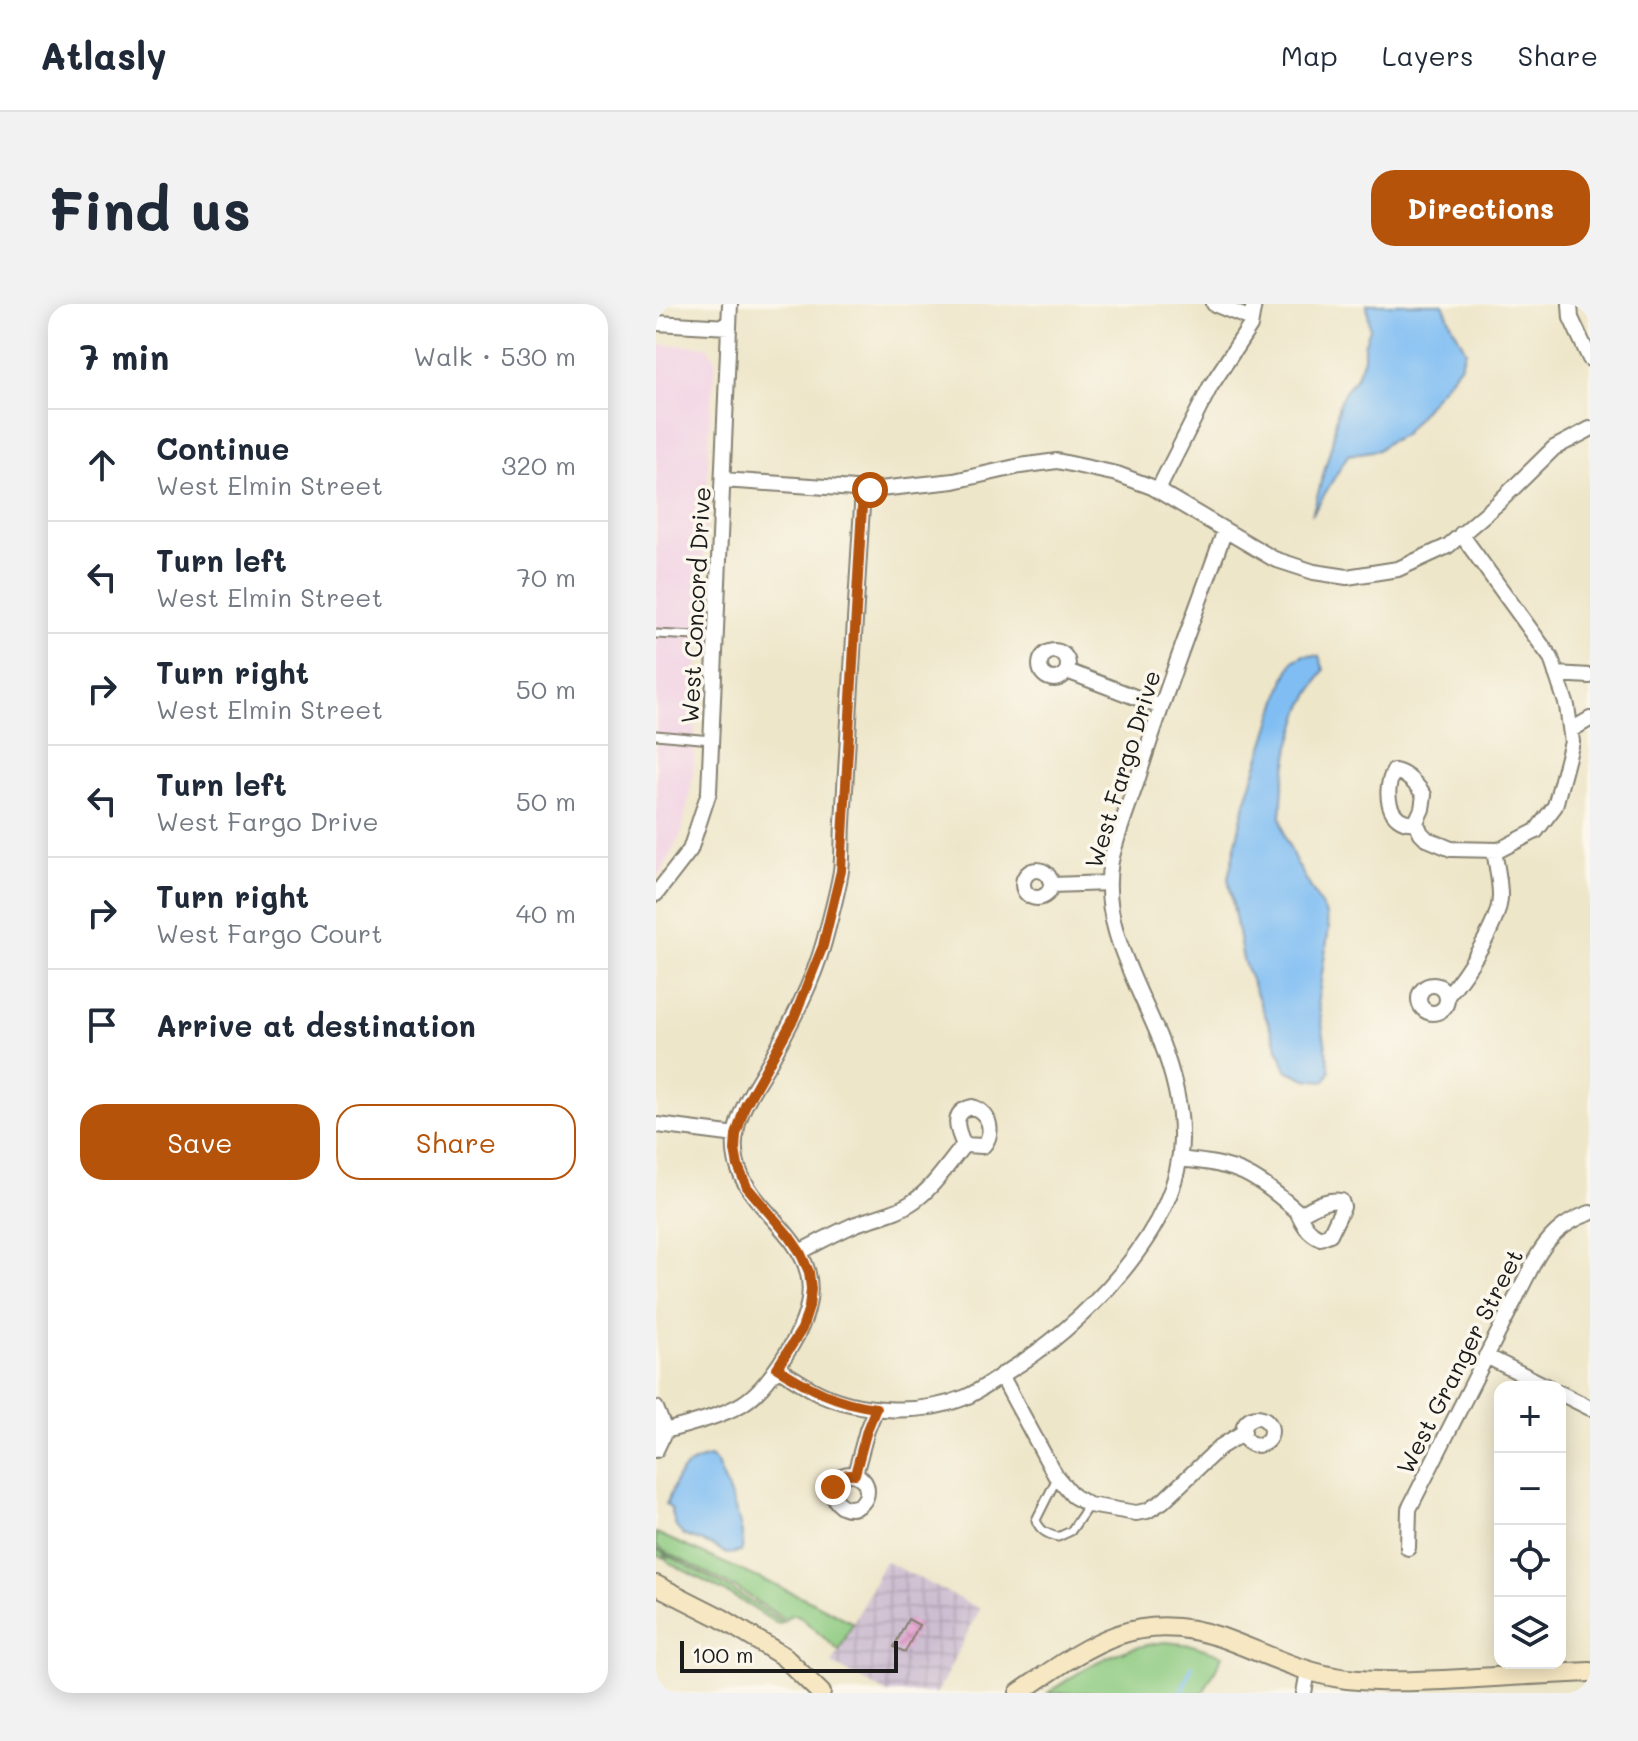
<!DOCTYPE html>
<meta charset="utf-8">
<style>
:root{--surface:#fff;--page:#f2f2f3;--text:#1f2937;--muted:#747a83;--line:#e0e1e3;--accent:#b45309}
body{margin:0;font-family:Mali,sans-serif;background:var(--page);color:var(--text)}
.controls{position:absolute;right:24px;bottom:24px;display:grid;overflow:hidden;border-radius:16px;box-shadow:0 4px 20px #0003}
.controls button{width:72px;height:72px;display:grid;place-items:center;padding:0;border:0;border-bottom:2px solid var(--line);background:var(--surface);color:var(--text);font:40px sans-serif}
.scale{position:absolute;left:24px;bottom:20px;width:218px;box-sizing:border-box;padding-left:8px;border:4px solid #1c1c1c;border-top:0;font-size:22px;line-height:28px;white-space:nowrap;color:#1c1c1c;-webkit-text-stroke:6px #fbf7ec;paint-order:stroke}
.stop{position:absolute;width:24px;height:24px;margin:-18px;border:6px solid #b45309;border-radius:50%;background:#fff}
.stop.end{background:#b45309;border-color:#fff;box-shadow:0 2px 8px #0008}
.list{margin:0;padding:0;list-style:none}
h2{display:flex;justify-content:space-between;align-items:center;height:104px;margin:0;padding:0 32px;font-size:34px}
h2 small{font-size:26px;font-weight:400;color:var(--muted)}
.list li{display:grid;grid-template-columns:52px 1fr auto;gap:24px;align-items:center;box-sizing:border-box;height:112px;padding:0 32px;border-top:2px solid var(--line)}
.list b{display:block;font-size:30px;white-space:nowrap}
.list p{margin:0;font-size:26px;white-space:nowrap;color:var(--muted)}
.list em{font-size:26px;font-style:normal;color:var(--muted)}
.actions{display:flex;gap:16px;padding:24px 32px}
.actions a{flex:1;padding:18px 0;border:2px solid var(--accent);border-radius:24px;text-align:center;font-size:28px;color:var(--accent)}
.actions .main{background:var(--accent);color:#fff}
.icon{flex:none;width:44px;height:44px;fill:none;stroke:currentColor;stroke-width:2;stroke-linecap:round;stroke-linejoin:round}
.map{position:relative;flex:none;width:934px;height:1389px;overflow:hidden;border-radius:24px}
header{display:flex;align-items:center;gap:48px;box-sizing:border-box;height:112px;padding:0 40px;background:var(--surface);border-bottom:2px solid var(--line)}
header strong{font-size:38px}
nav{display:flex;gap:44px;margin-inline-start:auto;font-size:28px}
.intro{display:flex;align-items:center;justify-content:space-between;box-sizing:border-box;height:192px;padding:0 48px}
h1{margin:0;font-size:56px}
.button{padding:20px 36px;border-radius:24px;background:var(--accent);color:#fff;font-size:28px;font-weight:700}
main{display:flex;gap:48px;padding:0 48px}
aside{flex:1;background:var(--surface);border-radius:24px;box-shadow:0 4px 20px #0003}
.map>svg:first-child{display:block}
.built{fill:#f1d0e3}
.industrial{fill:url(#industrial-grid)}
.green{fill:#8dca80;stroke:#54734e;stroke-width:2}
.water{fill:#7fbdf3;stroke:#4e6c88;stroke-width:2}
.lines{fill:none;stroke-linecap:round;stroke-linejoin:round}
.stream{stroke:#7fbdf3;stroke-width:4}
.building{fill:url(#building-cross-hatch)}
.lane-casing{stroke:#858172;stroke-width:11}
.street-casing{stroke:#858172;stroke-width:18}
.secondary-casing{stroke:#858172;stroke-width:22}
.lane{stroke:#fff;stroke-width:7}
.street{stroke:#fff;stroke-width:14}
.secondary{stroke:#f7e8c3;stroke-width:18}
.route{stroke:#b45309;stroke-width:10}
.labels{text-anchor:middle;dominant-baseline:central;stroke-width:7;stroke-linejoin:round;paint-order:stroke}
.street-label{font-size:24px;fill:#1c1c1c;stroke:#fbf7ec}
</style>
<header>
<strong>Atlasly</strong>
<nav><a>Map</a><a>Layers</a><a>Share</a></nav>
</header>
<div class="intro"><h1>Find us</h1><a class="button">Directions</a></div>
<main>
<aside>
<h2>7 min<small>Walk · 530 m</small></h2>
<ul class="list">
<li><svg class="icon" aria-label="ahead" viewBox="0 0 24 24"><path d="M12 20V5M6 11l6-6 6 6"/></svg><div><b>Continue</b><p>West Elmin Street</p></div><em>320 m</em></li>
<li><svg class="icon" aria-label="left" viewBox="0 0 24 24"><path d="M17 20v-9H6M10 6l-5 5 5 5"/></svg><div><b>Turn left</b><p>West Elmin Street</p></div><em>70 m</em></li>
<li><svg class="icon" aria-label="right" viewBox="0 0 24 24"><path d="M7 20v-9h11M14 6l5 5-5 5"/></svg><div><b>Turn right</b><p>West Elmin Street</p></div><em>50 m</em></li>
<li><svg class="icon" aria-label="left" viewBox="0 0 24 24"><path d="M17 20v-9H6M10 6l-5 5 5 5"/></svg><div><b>Turn left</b><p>West Fargo Drive</p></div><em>50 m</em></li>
<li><svg class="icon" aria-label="right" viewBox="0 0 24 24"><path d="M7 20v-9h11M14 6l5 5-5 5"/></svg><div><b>Turn right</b><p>West Fargo Court</p></div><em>40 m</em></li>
<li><svg class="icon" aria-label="arrive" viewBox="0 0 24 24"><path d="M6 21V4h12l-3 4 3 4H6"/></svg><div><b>Arrive at destination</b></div></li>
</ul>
<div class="actions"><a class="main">Save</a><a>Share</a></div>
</aside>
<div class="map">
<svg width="934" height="1389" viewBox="0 0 934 1389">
<defs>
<pattern id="industrial-grid" width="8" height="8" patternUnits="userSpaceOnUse" patternTransform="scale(2)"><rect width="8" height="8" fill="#cebed1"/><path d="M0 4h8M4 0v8" fill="none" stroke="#b0a3b3"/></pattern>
<pattern id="building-cross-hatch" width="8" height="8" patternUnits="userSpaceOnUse" patternTransform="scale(2)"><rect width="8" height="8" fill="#e8aad3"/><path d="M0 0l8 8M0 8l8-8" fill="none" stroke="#c692b5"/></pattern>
</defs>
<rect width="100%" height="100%" fill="#fbf7ec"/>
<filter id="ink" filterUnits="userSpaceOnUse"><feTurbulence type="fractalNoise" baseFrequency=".0125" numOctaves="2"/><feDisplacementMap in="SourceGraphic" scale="16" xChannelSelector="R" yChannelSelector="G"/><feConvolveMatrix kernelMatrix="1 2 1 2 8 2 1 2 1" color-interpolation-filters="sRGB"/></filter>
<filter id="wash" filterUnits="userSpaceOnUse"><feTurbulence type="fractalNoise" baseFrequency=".006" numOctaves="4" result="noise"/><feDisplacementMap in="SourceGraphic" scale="32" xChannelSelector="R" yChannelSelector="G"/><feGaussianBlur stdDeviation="1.8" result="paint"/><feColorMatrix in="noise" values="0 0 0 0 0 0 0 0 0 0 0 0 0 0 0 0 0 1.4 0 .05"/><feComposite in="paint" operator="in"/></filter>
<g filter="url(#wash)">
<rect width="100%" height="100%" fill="#eee6c9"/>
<path class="built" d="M 0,40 L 51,42 L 60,58 L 55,100 L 37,472 L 26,528 L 6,567 L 0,573 Z"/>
<path class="industrial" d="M 229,1257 L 324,1305 L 281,1389 L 232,1389 L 176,1360 Z"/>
<path class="green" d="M 0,1229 L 155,1297 L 197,1319 L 183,1347 L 142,1311 L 135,1311 L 129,1316 L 82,1285 L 6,1246 L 0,1241 Z
M 0,1245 L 75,1285 L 127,1318 L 124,1320 L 120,1319 L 84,1296 L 14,1259 L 11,1256 L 12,1253 L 9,1252 L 8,1254 L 0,1251 Z
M 509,1338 L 536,1341 L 567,1351 L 547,1389 L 392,1389 C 434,1360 457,1345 509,1338 Z"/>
<path class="water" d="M 711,0 L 787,0 L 797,23 L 810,46 L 804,62 L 747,131 L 732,138 L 722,146 L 692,151 L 656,211 L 676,139 L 683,99 L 689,87 L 700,74 L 708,54 L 708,41 L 714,25 Z
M 648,351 L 663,352 L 668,366 L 646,404 L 634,442 L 627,483 L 625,513 L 629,533 L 640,558 L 669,608 L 673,624 L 662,696 L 674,768 L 669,777 L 650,775 L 631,766 L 587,656 L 572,574 L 589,499 L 629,374 L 637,357 Z
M 54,1153 L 61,1159 C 68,1179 93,1228 85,1248 L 71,1250 L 58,1242 L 27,1231 L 20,1223 L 15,1205 L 10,1200 C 14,1194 15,1188 18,1181 C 24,1165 37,1156 54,1153 Z"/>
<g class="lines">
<path class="stream" d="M 525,1389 L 536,1362"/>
</g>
<g id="blocks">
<path class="building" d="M 252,1315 L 263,1321 L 249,1348 L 238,1343 Z"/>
</g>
</g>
<g filter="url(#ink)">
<use href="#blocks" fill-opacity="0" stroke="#858172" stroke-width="2"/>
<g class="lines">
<defs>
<path id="lane" d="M 0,330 L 60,333
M 0,431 L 55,436
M 401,1174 L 380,1216 C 384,1227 391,1230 402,1233 L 415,1227 L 433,1201"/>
<path id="street" d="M 558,0 L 595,15
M 914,0 L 915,14 L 934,55
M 0,19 L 73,23
M 67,176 L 214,186 L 298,177 L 364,162 L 401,157 L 461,170 L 496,183 L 618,255 L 658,268 L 691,273 L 742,265 L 792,242 L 841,200 L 898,144 L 934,125
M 502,186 L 554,83 L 594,22 L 598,0
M384 361a14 14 0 1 1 28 0a14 14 0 1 1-28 0Z
M 411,367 L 505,403
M 900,370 L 934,372
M 915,426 L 934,415
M 760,518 C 731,522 727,486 738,467 C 751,469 761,481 768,491 L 766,505 L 760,518 L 765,529 L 771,535 L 795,545 L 843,546 L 880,527 L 899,502 L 916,438 L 911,402 L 895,354 L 805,230
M367 580a14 14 0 1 1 28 0a14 14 0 1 1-28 0Z
M 395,581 L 453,579
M 0,590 L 34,546 L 53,488 L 74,0
M763 695a14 14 0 1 1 28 0a14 14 0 1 1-28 0Z
M 791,692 C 809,671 845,618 844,591 C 844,576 840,560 838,546
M 316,803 C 334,808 339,829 327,842 L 308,841 C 301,826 294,808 316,803 Z
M 2,821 L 80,831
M 523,855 C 538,857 554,858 568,862 C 596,868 620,889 641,907 C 647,919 651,928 664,934 L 674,930 L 687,903 L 685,897 C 669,894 656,904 643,911
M 144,948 C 163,938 181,928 200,920 C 220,913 241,909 258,897 C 278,883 292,860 308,841
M 830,1052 L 892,1083
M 121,1064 C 133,1071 145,1079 157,1086 C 200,1109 264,1112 310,1093 C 324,1087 338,1076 351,1068 C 424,1024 524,926 525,835 C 526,800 516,766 504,735 C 482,680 443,619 455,557 C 461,530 472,503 481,477 C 507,392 539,310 569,226
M 345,1071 L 399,1171 L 417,1192 L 433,1201 L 480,1209 L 491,1207 L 507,1197 L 564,1143 L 588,1128
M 904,1089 L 934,1104
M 0,1104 L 9,1127
M587 1127a14 14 0 1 1 28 0a14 14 0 1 1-28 0Z
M 0,1129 C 25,1123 64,1113 86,1100 C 104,1089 119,1068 130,1050 C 212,926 54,917 82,819 C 88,798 102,778 113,759 C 134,721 156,681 168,638 C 174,615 181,591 185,567 C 187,551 186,535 187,519 C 189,484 191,450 193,416 C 197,339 202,262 207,186
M 0,1146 L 9,1127
M177 1187a17 17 0 1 1 34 0a17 17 0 1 1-34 0Z
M 199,1170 L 211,1126 L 220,1104
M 752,1244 L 753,1205 L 878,958 C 891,934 907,918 934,909
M 648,1389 L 652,1367"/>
<path id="secondary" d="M 0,1281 L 65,1314 L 127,1352 L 165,1389
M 363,1389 C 430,1343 478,1304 564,1333 C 606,1348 645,1369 691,1375 C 729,1379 768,1377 806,1375 C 849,1372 891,1370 934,1368"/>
</defs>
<use href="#lane" class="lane-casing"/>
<use href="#street" class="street-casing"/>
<use href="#secondary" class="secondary-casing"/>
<use href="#lane" class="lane"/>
<use href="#street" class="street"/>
<use href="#secondary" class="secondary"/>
</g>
</g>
<g class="lines" filter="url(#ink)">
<path class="route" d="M 177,1183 C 182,1173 188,1169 199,1170 L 211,1126 L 220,1104 C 180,1099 155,1085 121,1064 L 146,1025 L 153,1003 L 155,985 L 153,968 L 144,948 L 133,932 L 91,883 L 82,862 L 79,846 L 80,831 L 89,802 L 138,714 L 167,642 L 185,567 L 207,186 L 214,186"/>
</g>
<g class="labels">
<g class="street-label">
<text transform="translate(39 301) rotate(-87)">West Concord Drive</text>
<text transform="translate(466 465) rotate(-73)">West Fargo Drive</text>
<text transform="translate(803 1057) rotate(-63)">West Granger Street</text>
</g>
</g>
</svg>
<div class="controls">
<button>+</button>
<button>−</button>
<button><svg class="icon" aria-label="locate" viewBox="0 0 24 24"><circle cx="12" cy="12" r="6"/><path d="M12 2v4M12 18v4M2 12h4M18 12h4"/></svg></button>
<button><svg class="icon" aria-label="layers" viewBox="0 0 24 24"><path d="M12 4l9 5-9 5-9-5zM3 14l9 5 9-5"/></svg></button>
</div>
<div class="scale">100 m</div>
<div class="stop" style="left:214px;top:186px"></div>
<div class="stop end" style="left:177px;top:1183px"></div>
</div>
</main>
